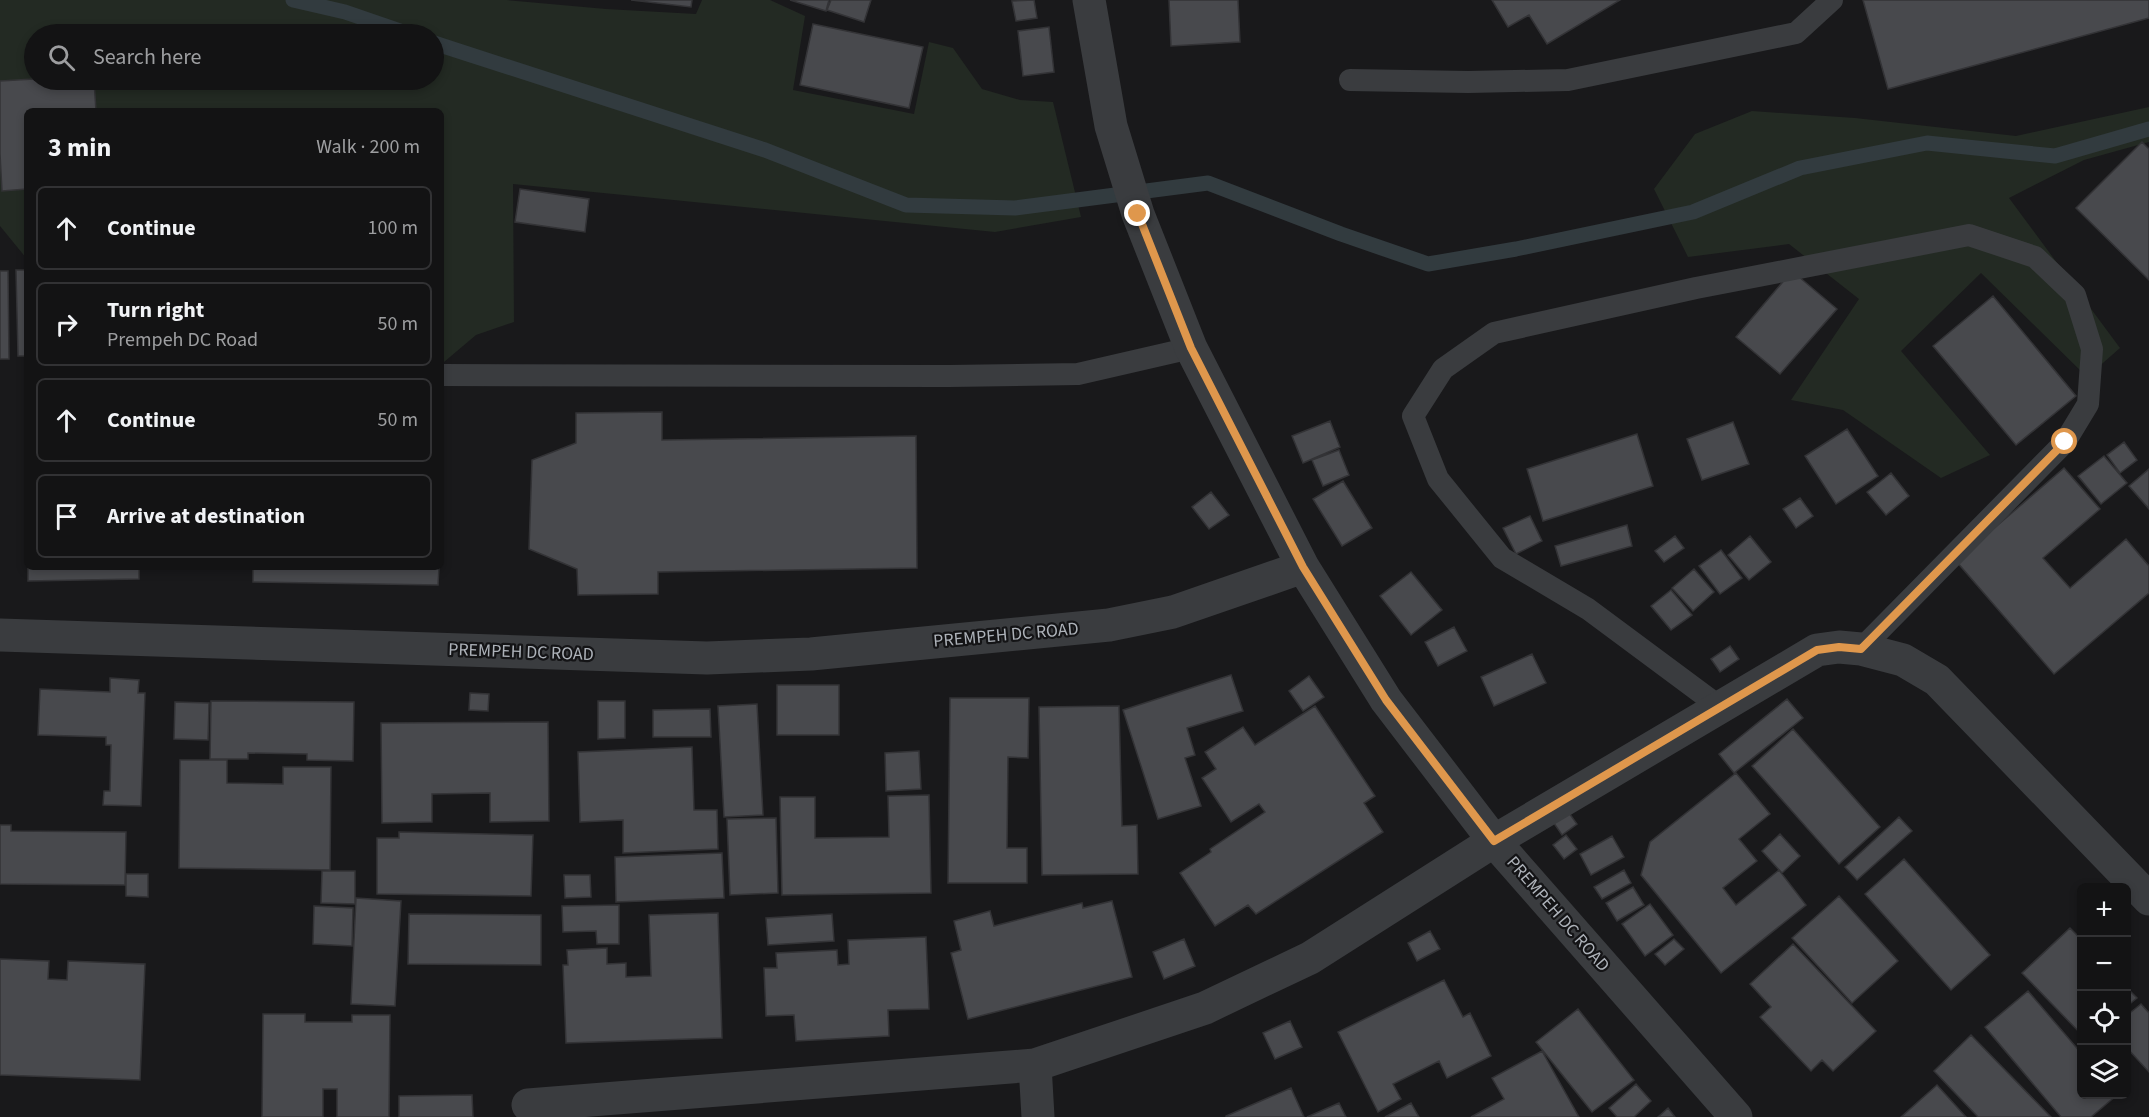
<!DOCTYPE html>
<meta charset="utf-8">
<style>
:root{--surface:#131314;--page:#1c1c1d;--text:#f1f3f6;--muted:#9d9ea0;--line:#323234}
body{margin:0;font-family:"Source Sans 3",sans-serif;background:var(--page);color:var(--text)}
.controls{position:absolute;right:18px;bottom:18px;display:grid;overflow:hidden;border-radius:9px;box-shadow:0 3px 9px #0003}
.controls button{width:54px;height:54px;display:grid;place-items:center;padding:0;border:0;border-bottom:2px solid var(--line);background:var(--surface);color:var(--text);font:30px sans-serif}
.stop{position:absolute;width:18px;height:18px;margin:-14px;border:4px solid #df974c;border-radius:50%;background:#fff}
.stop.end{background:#df974c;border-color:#fff;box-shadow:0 2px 6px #0008}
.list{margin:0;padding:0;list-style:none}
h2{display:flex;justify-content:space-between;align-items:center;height:78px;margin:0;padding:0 24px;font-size:26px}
h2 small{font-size:20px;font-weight:400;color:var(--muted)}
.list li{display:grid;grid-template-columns:39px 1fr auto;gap:18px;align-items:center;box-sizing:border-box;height:84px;margin:0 12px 12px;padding:0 12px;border:2px solid var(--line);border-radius:9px}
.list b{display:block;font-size:22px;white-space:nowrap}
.list p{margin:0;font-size:20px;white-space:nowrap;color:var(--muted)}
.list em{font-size:20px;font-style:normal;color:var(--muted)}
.icon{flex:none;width:33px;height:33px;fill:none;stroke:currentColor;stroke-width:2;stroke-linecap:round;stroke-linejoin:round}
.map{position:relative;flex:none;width:2149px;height:1117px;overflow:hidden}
.search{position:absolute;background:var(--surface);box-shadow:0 3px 9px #0003;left:24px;top:24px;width:420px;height:66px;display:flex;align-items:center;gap:15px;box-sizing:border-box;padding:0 21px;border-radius:33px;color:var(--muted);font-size:22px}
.panel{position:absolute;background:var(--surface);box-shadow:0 3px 9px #0003;left:24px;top:108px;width:420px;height:462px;border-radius:9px}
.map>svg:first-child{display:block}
.green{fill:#232a23;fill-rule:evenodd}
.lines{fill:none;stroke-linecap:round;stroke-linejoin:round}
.stream{stroke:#323b3f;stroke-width:15}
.building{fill:#48494d;stroke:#333336;stroke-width:1.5}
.service{stroke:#3a3c3f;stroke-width:22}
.minor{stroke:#3a3c3f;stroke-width:33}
.route{stroke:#df974c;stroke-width:8}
.labels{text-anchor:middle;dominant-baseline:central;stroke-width:4.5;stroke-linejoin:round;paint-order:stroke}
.street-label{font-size:18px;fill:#adb2b9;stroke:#141416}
</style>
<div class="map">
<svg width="2149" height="1117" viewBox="0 0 2149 1117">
<rect width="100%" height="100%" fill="#19191b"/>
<path class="green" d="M 0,0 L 506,0 L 606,9 L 696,14 L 702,0 L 770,0 L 805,16 L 793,90 L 914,114 L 929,42 L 953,48 L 982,89 L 1020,100 L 1053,102 L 1081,217 L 995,232 L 513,184 L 514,322 L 476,335 L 444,362 L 441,362 L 441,111 L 27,111 L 27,259 L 0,226 ZM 34,34 L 434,34 L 434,80 L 34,80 Z
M 2149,107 L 2149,142 L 2084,160 L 2009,198 L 2120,348 L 2087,377 L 1981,273 L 1901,351 L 1990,455 L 1941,478 L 1843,410 L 1791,400 L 1859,299 L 1789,244 L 1688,257 L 1654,189 L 1695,134 L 1752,111 L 1855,118 L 2016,136 Z"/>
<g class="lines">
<path class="stream" d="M 293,0 L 345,12 L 409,34
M 434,43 L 765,150 L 906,205 L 1015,208 L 1208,183 L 1341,234 L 1428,264 L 1516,249 L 1693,212 L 1800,168 L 1927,143 L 2055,156 L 2149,129"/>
</g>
<path class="building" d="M 631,0 L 692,0 L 691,7 Z
M 790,0 L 829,0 L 826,11 Z
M 831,0 L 871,0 L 864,22 L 827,10 Z
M 1034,0 L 1037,18 L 1016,21 L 1012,1 Z
M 1169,0 L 1238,0 L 1240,42 L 1171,46 Z
M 1492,0 L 1620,0 L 1547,44 L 1529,15 L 1508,27 Z
M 1863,0 L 2149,0 L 2149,18 L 1888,89 Z
M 813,24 L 923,47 L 909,108 L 800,85 Z
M 1049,27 L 1054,72 L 1023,76 L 1018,31 Z
M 34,79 L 94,80 L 96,111 L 27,111 L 27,189 L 2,191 L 0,154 L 0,81 Z
M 2142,142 L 2149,149 L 2149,280 L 2076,208 Z
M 520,189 L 589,199 L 585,232 L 515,222 Z
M 16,270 L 27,270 L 27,356 L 18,356 Z
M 0,271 L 8,271 L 9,359 L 0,359 Z
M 1792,271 L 1837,309 L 1780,374 L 1736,337 Z
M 1993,296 L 2076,396 L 2016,445 L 1933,346 Z
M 662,412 L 662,440 L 916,436 L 917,568 L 658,572 L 658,594 L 578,595 L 577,569 L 529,549 L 532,460 L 576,443 L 576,413 Z
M 1330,421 L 1340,447 L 1303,463 L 1292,436 Z
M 1733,422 L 1749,464 L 1702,480 L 1687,439 Z
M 1847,429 L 1878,476 L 1836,504 L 1805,456 Z
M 1637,434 L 1653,486 L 1543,521 L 1527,469 Z
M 2124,442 L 2137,460 L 2120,473 L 2107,455 Z
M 1339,450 L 1349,475 L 1323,486 L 1312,460 Z
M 25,453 L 27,453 L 27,525 Z
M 2104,456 L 2127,483 L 2101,504 L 2078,476 Z
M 2064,468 L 2100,509 L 2043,558 L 2070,588 L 2126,539 L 2149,566 L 2149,593 L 2054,674 L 1956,561 Z
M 2149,469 L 2149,509 L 2129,486 Z
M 1891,473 L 1909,496 L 1886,515 L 1867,492 Z
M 1343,481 L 1372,528 L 1342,546 L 1313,499 Z
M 1211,492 L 1229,515 L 1209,529 L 1192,507 Z
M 1800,498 L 1813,516 L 1796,528 L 1783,509 Z
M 1530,516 L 1542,541 L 1516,554 L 1503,528 Z
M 1627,525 L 1632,546 L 1561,566 L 1555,546 Z
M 1675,536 L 1684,548 L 1664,562 L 1655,551 Z
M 1750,536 L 1771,562 L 1749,580 L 1728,555 Z
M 1721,550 L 1742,578 L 1720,594 L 1699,566 Z
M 28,567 L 139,567 L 139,579 L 28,581 Z
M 253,567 L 439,567 L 438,585 L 253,582 Z
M 1694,569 L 1714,592 L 1693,611 L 1672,588 Z
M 1411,572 L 1442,610 L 1411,635 L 1380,596 Z
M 1671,590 L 1692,615 L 1671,630 L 1651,606 Z
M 1454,627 L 1467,651 L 1438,666 L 1425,642 Z
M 1730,646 L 1739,659 L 1720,672 L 1711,659 Z
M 1532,654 L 1546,683 L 1494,706 L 1481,677 Z
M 1231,675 L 1243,711 L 1187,728 L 1195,755 L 1185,758 L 1201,806 L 1158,819 L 1123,710 Z
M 1309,676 L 1324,697 L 1303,711 L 1289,691 Z
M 110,678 L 139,680 L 138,693 L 145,693 L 141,806 L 103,805 L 104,791 L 110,791 L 111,745 L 106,745 L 106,737 L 38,735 L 40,689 L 110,692 Z
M 777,685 L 839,685 L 839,735 L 777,735 Z
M 470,693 L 489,694 L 488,711 L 469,710 Z
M 950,698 L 1029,698 L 1028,758 L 1008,757 L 1007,848 L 1027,848 L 1027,883 L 948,883 Z
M 1787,699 L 1803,718 L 1734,773 L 1719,754 Z
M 211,701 L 354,702 L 353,761 L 307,760 L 307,754 L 248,753 L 248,759 L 210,759 Z
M 598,701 L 625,701 L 625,738 L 598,739 Z
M 175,702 L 209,703 L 208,740 L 174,739 Z
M 757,704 L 763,815 L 724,817 L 718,706 Z
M 1119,706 L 1122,826 L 1137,825 L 1138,874 L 1042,875 L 1039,707 Z
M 1315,706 L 1375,796 L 1364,803 L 1383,832 L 1256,914 L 1248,905 L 1215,926 L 1180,873 L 1211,852 L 1210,849 L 1265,812 L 1259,804 L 1231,822 L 1202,778 L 1216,769 L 1205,752 L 1243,727 L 1255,745 Z
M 710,709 L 711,737 L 653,737 L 653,710 Z
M 548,722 L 549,821 L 490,822 L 490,793 L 432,794 L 432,822 L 382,823 L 381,723 Z
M 1793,729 L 1880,827 L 1839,864 L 1752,766 Z
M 692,747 L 694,810 L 717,810 L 718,849 L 623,853 L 623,820 L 580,822 L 578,752 Z
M 919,751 L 921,789 L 886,791 L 885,753 Z
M 180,760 L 227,760 L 227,783 L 283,784 L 283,767 L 331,767 L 330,870 L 179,868 Z
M 1736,773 L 1770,814 L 1739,839 L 1757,861 L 1723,888 L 1736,905 L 1779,870 L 1806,905 L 1721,973 L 1641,875 L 1650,842 Z
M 929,795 L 931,893 L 782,895 L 780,797 L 815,797 L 815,838 L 889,837 L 888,796 Z
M 1564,806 L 1577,824 L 1562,835 L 1549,816 Z
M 1899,817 L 1912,831 L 1857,880 L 1845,867 Z
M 776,818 L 778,893 L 730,895 L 727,819 Z
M 0,825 L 11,825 L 11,831 L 126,832 L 125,885 L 0,884 Z
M 399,832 L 533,835 L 531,896 L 377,894 L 377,838 L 399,838 Z
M 1780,834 L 1800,856 L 1782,873 L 1762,851 Z
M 1566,835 L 1577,849 L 1564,859 L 1553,845 Z
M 1612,836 L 1624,857 L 1591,875 L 1580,854 Z
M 722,853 L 724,898 L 616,902 L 615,857 Z
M 1904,859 L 1990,955 L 1951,990 L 1865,894 Z
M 1624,870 L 1631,883 L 1602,899 L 1594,887 Z
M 322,871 L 355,871 L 355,904 L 321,903 Z
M 126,874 L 148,874 L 148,897 L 126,896 Z
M 564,875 L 590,875 L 591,897 L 565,898 Z
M 1633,887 L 1644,905 L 1617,921 L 1606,903 Z
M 1839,896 L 1898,961 L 1852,1003 L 1792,938 Z
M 356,898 L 401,901 L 395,1006 L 351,1004 Z
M 1112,901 L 1132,977 L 968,1019 L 951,953 L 961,950 L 954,921 L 990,911 L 994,926 L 1082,903 L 1083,908 Z
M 1650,904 L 1673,935 L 1645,956 L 1622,924 Z
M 619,905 L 619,944 L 597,944 L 596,931 L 563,932 L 562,906 Z
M 314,906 L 353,908 L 352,946 L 313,944 Z
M 718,913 L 722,1038 L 566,1043 L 563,965 L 568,965 L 567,950 L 607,948 L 607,964 L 626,963 L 626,977 L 651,976 L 649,915 Z
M 409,914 L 541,915 L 541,965 L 408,964 Z
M 832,914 L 834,941 L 768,945 L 766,918 Z
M 2070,928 L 2082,940 L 2082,1035 L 2022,973 Z
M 1430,931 L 1440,949 L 1417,961 L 1408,943 Z
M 926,937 L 929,1009 L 888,1010 L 889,1036 L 796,1041 L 794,1015 L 766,1016 L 764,968 L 777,968 L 776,953 L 837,950 L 838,965 L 849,964 L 848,940 Z
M 1184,939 L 1195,966 L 1164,979 L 1153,952 Z
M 1674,939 L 1684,949 L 1665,965 L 1655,954 Z
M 1793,944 L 1876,1031 L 1833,1071 L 1822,1060 L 1811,1071 L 1760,1017 L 1771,1007 L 1750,984 Z
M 0,959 L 49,961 L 48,979 L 67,980 L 68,961 L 145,964 L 140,1080 L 0,1075 Z
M 1444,980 L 1463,1017 L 1470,1013 L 1491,1056 L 1447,1078 L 1439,1061 L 1393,1084 L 1401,1099 L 1378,1112 L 1338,1032 Z
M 2126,987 L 2137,998 L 2126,1007 Z
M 2028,991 L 2082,1054 L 2082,1094 L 2117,1095 L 2091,1117 L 2061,1117 L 1985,1027 Z
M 2141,1004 L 2149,1013 L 2149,1072 L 2126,1047 L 2126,1016 Z
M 1578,1009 L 1634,1080 L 1592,1112 L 1536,1042 Z
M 263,1014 L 305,1014 L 305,1022 L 352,1022 L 352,1015 L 390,1015 L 389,1117 L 337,1117 L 337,1089 L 323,1089 L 323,1117 L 262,1117 Z
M 1290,1021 L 1302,1047 L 1275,1059 L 1263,1033 Z
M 1971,1035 L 2051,1117 L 1978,1117 L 1934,1071 Z
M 1542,1051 L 1579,1117 L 1471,1117 L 1504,1099 L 1492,1078 Z
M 1636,1084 L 1651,1101 L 1634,1117 L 1617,1117 L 1609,1108 Z
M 1937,1085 L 1966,1117 L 1901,1117 Z
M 1291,1088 L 1304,1117 L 1226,1117 L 1226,1116 Z
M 472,1095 L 473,1117 L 399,1117 L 399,1096 Z
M 1339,1103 L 1346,1117 L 1307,1117 Z
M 1411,1103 L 1419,1117 L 1385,1117 Z
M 1668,1108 L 1675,1117 L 1658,1117 Z"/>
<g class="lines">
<path class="service" d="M 1350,80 L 1468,82 L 1568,80 L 1796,33 L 1832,0
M 441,375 L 949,376 L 1078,374 L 1191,348
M 1720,707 L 1588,609 L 1502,558 L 1438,479 L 1413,416 L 1443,369 L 1494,333 L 1696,288 L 1969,235 L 2035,257 L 2075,295 L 2092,349 L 2088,404 L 2065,442 L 1861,649"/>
<path class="minor" d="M 1089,0 L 1111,126 L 1138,214 L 1191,348 L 1303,567
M 0,635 L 707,658 L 811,654 L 1109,625 L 1173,612 L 1303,567 L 1386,700 L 1494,841 L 1736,1117
M 1035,1065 L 1038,1117
M 528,1105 L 1035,1065 L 1205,1008 L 1310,958 L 1494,841 L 1817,650 L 1839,647 L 1861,649 L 1903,660 L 1937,680 L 2149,899"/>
</g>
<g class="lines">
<path class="route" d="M 1138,214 L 1191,348 L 1303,567 L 1386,700 L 1494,841 L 1817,650 L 1839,647 L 1861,649 L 2065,442"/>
</g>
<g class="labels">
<g class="street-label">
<text transform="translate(1006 635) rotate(-5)">PREMPEH DC ROAD</text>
<text transform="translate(521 652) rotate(2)">PREMPEH DC ROAD</text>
<text transform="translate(1558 914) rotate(49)">PREMPEH DC ROAD</text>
</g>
</g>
</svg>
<div class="controls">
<button>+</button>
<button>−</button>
<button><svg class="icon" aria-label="locate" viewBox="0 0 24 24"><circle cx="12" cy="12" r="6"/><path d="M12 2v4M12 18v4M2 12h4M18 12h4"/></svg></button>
<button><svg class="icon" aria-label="layers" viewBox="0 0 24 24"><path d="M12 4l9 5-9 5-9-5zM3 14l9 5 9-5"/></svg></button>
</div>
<div class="stop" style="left:2065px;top:442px"></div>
<div class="stop end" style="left:1138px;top:214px"></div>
<div class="search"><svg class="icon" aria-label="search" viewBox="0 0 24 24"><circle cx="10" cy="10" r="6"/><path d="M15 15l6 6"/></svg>Search here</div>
<section class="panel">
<h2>3 min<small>Walk · 200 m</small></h2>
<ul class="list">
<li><svg class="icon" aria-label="ahead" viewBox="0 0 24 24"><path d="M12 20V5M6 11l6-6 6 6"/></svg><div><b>Continue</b></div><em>100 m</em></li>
<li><svg class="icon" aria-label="right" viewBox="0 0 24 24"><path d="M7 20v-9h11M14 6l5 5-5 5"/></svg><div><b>Turn right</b><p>Prempeh DC Road</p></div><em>50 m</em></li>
<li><svg class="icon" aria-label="ahead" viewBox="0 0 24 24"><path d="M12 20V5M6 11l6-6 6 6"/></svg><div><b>Continue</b></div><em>50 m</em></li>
<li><svg class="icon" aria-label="arrive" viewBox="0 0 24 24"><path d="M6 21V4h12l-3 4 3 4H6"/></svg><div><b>Arrive at destination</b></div></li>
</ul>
</section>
</div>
